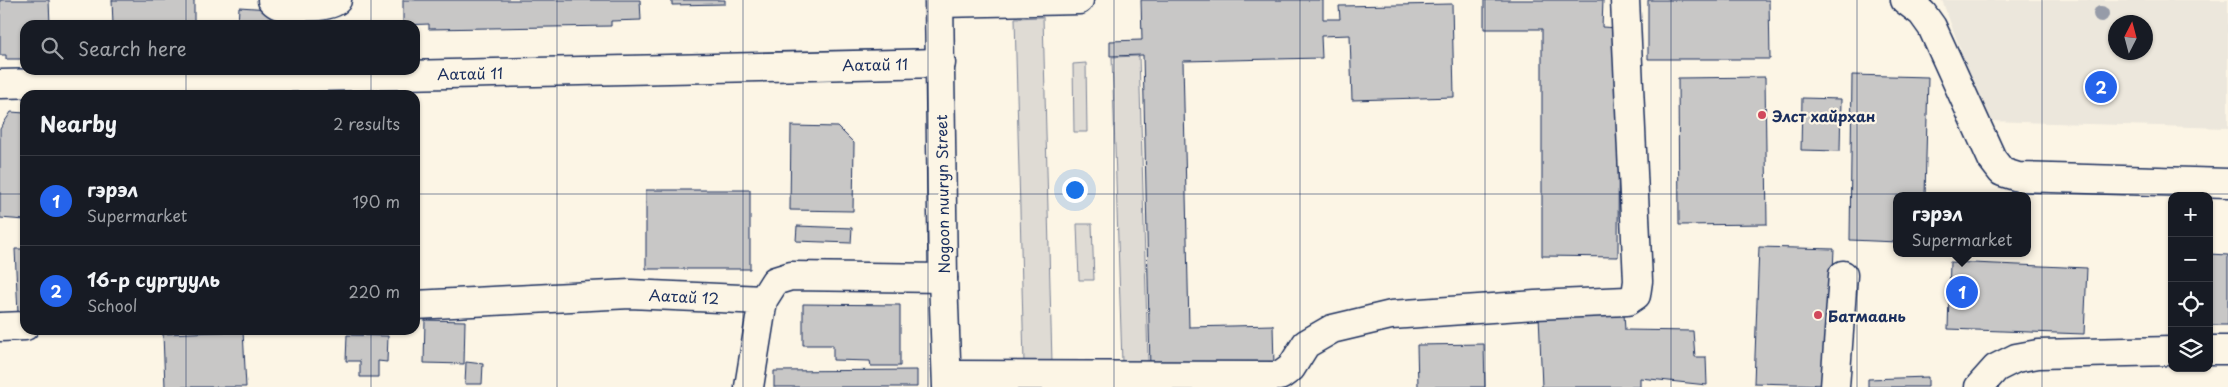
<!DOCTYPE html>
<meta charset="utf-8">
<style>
:root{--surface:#171b24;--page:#242831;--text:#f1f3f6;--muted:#9ea1a6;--line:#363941;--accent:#2563eb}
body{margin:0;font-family:"Playpen Sans",sans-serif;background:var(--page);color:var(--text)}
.controls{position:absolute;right:15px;bottom:15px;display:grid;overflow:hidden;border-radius:10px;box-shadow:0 1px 4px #0004}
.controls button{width:45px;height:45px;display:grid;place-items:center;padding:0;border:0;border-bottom:1px solid var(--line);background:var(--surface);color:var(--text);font:25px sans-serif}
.compass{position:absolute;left:2108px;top:15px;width:45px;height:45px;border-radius:50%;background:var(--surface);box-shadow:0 1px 4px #0004;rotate:6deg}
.you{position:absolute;left:1074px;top:189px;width:18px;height:18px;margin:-12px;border:4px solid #fff;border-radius:50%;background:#1a73e8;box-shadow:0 0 0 8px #1a73e833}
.badge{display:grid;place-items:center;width:32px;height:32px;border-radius:50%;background:var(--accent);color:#fff;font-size:16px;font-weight:700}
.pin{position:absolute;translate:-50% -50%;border:2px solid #fff;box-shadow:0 1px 5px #0006}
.popup{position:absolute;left:1893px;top:192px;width:138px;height:65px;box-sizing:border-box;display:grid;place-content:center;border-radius:10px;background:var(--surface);filter:drop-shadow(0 1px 4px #0005);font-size:16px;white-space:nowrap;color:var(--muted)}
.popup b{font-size:19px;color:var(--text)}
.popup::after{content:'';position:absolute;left:50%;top:100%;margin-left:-10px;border:10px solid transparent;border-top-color:var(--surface)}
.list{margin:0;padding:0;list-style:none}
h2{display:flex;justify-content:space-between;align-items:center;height:65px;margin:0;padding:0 20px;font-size:21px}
h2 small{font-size:16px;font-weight:400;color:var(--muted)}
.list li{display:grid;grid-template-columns:32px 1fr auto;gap:15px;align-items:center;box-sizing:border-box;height:90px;padding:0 20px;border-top:1px solid var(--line)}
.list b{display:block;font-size:19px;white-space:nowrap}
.list p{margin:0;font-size:16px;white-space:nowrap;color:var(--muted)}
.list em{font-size:16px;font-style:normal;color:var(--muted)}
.icon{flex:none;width:28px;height:28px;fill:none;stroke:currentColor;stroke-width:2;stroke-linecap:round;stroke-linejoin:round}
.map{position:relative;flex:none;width:2228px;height:387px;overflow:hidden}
.search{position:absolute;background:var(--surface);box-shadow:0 1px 4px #0004;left:20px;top:20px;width:400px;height:55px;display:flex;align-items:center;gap:12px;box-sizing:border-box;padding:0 18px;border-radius:15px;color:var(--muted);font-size:19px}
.panel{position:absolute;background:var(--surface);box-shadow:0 1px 4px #0004;left:20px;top:90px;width:400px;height:245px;border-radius:15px}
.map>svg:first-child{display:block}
.built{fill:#ece7dc;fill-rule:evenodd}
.green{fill:#dfdbd4;stroke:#7d8599}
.building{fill:#c8c7c6;stroke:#1b2f5e}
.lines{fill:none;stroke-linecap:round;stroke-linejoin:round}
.minor-casing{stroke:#1b2f5e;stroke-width:31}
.major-casing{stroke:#1b2f5e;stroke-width:31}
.minor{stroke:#fcf5e5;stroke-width:28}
.major{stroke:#fcf5e5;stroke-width:28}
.tree{fill:#969ba8}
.grid{fill:none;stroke:#1b2f5e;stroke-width:1;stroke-opacity:0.55}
.poi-dot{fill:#d1495b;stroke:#fcf5e5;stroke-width:2}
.labels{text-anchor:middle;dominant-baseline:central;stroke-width:4.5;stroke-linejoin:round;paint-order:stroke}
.street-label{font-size:15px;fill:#1b2f5e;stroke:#fcf5e5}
.poi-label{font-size:15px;font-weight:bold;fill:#1b2f5e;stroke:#fcf5e5;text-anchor:start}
</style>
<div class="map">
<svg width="2228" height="387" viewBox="0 0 2228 387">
<rect width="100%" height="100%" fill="#fcf5e5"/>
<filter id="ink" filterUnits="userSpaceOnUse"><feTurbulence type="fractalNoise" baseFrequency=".02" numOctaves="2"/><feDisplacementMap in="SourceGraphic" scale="10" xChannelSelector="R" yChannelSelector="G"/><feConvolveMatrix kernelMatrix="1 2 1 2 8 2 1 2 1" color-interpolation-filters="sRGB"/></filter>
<g filter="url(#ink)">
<path class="built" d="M 1942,0 L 2228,0 L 2228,128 L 1987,121 ZM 2116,22 L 2146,22 L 2146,52 L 2116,52 Z"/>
<path class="green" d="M 1043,17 L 1052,363 L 1024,363 L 1015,18 Z
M 1139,56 L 1148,361 L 1122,362 L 1112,57 Z
M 1086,63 L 1087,132 L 1074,132 L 1073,64 Z
M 1077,224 L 1092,224 L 1094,280 L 1079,280 Z"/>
<path class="building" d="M 0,0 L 49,0 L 50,25 L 25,25 L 25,59 L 6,59 L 6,55 L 0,55 Z
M 112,0 L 194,0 L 194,25 L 113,25 Z
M 403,0 L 640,0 L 641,20 L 611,21 L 611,26 L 429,29 L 429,24 L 403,25 Z
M 672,0 L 725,0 L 725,4 L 672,5 Z
M 1141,0 L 1323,0 L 1323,19 L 1340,19 L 1339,6 L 1452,4 L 1454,97 L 1352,100 L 1350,35 L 1321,36 L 1322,58 L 1183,61 L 1189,327 L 1273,325 L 1274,366 L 1150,369 L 1143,55 L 1110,56 L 1110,41 L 1142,40 Z
M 1484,0 L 1603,0 L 1602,27 L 1619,28 L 1618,257 L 1542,256 L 1542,29 L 1484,29 Z
M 1648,0 L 1769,0 L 1770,59 L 1648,59 Z
M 239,7 L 285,10 L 284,25 L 238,25 Z
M 1852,75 L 1928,77 L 1925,196 L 1897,196 L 1897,242 L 1850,240 Z
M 1765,77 L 1767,224 L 1679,225 L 1678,78 Z
M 1802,98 L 1841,99 L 1840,151 L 1801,150 Z
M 11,112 L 25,113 L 25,220 L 0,218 L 0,129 Z
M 791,126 L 838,127 L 854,143 L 853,211 L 790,210 Z
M 646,190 L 750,190 L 750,269 L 646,269 Z
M 797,226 L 852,228 L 851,243 L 796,241 Z
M 1759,247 L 1834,249 L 1828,385 L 1754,383 Z
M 15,249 L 25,249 L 25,314 L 18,314 Z
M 2209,254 L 2228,255 L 2228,325 L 2209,325 Z
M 1950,262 L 2087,268 L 2084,334 L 1948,329 Z
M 803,304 L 900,305 L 900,366 L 871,366 L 870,361 L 833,360 L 833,345 L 803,345 Z
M 1624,314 L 1625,330 L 1693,331 L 1695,357 L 1706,357 L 1707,385 L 1640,378 L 1640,387 L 1542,387 L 1539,315 Z
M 425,320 L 465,321 L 464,364 L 424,363 Z
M 243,331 L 246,387 L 165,387 L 163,334 Z
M 347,335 L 388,336 L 387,362 L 378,361 L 378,377 L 360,377 L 360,361 L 346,361 Z
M 1484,344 L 1485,387 L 1418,387 L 1417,345 Z
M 466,362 L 483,364 L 482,384 L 465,384 Z
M 917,370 L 917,387 L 774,387 L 774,371 Z
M 1928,377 L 1928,387 L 1868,387 L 1868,379 Z"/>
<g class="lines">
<defs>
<path id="minor" d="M 272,0 C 274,2 276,4 279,5 C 289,8 331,8 337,0
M 1905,0 L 1922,13 L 1932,27 L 1992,159 L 2002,172 L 2018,177 L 2228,183
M 940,3 L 1079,0
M 0,84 L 941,63
M 415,305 L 630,294 L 763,300 L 775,281 L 791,276 L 943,278
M 0,327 L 25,326
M 2209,350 L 2228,350
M 947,375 L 1280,376 L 1291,368 L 1306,344 L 1332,329 L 1391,315 L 1535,305 L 1627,301 L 1636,295 L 1638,281 L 1625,0
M 749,387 L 763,300
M 1835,387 L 1843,275
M 1979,387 L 1996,368 L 2016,358 L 2038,354 L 2172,351"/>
<path id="major" d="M 939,0 L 943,278 L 947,387"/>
</defs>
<use href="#minor" class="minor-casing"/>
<use href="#major" class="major-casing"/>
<use href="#minor" class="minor"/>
<use href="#major" class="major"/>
</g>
<circle class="tree" cx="2101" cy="14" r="8"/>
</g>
<path class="grid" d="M 186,0 L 186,25M 371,0 L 371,25M 557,0 L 557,387M 743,0 L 743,387M 928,0 L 928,387M 1114,0 L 1114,387M 1300,0 L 1300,387M 1485,0 L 1485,387M 1671,0 L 1671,387M 1857,0 L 1857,387M 2042,0 L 2042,387M 186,70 L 186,95M 371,70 L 371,95M 0,194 L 25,194M 415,194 L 2228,194M 186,330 L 186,387M 371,330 L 371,387"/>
<g class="poi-dot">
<circle cx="1762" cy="115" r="5"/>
<circle cx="1818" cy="315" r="5"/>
</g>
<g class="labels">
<g class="street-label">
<text transform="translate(875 64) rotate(-1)">Ααταй 11</text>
<text transform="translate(470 73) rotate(-1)">Ααταй 11</text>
<text transform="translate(942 194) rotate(-91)">Nogoon nuuryn Street</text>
<text transform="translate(684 296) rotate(3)">Ααταй 12</text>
</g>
<g class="poi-label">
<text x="1772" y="115">Элст хайрхан</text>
<text x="1828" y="315">Батмаань</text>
</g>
</g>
</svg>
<div class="controls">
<button>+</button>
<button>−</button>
<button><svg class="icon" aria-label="locate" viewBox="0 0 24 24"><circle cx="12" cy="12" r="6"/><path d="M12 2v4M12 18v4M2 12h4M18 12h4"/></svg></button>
<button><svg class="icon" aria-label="layers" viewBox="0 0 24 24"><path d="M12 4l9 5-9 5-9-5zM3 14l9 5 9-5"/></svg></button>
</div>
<svg class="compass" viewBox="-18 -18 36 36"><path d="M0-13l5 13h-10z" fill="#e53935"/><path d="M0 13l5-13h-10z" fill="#9ea1a6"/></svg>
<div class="you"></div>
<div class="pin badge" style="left:1962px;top:292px">1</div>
<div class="popup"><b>гэрэл</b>Supermarket</div>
<div class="pin badge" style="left:2101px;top:87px">2</div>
<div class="search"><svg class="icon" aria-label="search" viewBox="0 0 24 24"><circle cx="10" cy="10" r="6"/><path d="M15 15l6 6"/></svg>Search here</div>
<section class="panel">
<h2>Nearby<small>2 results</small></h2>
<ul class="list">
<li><span class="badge">1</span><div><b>гэрэл</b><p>Supermarket</p></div><em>190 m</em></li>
<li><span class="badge">2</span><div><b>16-р сургууль</b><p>School</p></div><em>220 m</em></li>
</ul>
</section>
</div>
